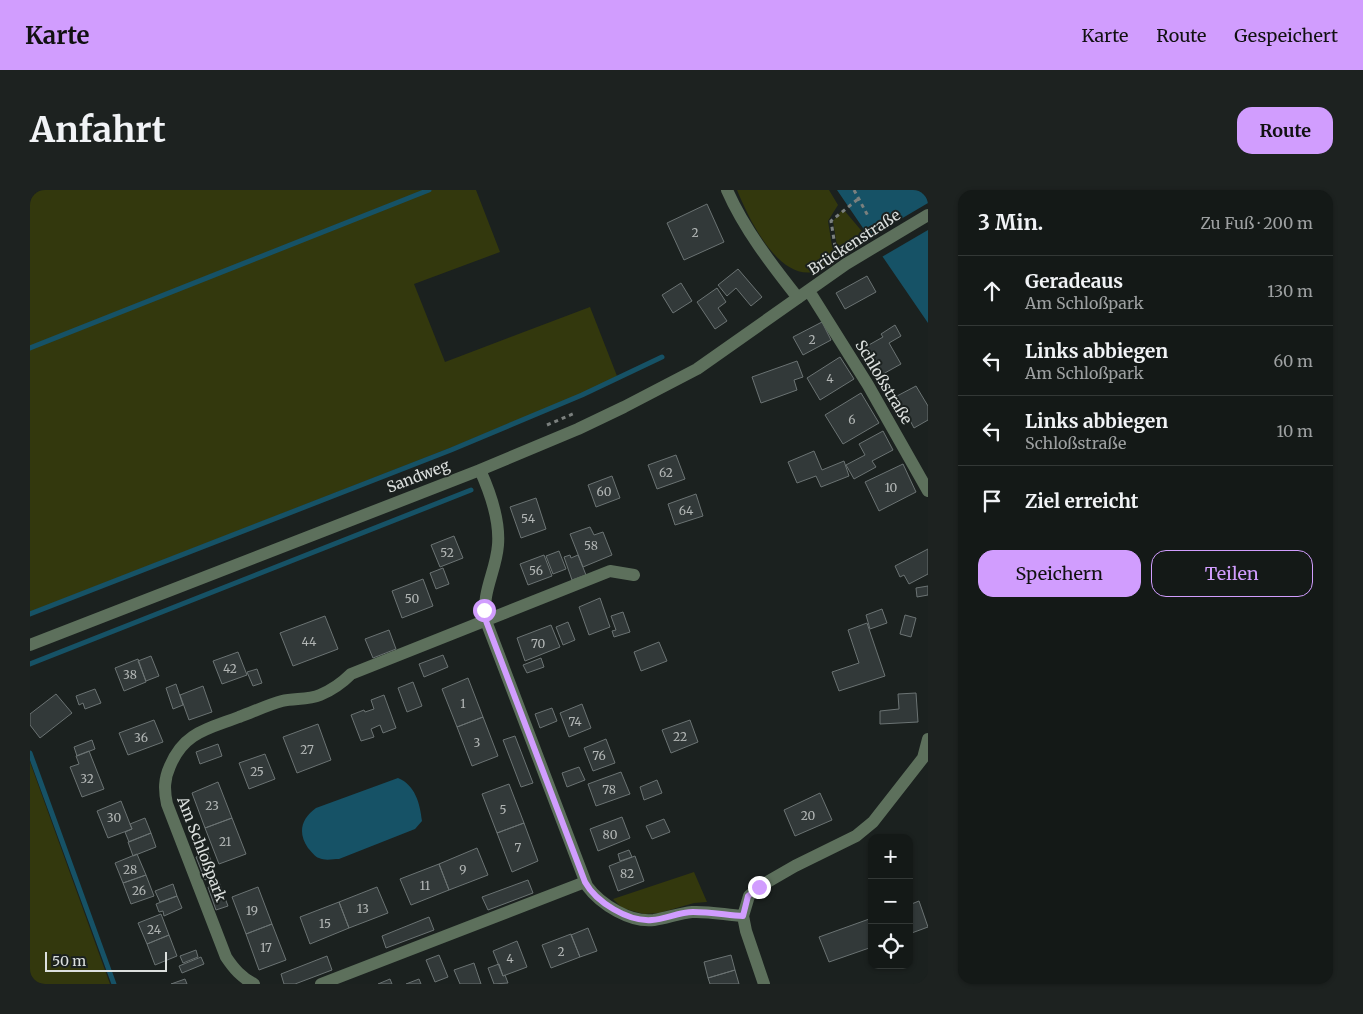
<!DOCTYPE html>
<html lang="de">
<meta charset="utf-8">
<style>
:root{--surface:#141917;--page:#1d2220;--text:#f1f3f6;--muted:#9da0a1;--line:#333836;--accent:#d19dfe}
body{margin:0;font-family:Merriweather,serif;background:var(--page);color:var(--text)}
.controls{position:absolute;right:15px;bottom:15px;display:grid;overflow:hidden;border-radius:10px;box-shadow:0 1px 4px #0004}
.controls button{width:45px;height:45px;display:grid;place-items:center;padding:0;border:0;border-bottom:1px solid var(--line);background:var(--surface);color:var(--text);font:25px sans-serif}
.scale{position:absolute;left:15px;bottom:12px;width:122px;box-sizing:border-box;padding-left:5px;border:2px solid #dce0de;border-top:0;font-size:14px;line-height:18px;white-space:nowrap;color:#dce0de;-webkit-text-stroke:4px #1b211f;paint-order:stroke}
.stop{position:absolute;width:15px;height:15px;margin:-11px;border:4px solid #d19dfe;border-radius:50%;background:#fff}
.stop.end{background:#d19dfe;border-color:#fff;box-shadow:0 1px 5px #0008}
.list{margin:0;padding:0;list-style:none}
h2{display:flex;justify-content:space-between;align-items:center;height:65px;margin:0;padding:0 20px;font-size:21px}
h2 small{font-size:16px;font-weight:400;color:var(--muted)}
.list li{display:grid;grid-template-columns:32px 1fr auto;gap:15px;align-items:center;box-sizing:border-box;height:70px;padding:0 20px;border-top:1px solid var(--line)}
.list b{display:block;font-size:19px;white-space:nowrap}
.list p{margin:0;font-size:16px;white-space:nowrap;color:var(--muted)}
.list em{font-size:16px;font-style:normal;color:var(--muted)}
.actions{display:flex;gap:10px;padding:15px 20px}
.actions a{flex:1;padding:11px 0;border:1px solid var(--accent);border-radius:15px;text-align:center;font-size:18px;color:var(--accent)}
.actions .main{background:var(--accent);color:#111}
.icon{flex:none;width:28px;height:28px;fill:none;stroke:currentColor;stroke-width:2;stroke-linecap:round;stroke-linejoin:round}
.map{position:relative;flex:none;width:898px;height:794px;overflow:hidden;border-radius:15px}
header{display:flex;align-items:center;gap:30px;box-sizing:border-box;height:70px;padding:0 25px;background:var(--accent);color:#111}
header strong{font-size:24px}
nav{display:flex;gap:28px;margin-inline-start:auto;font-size:18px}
.intro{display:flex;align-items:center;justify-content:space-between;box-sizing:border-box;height:120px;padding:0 30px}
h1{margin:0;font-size:35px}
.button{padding:12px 22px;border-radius:15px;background:var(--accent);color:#111;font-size:18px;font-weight:700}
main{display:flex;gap:30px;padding:0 30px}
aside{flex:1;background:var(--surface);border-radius:15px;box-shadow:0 1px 4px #0004}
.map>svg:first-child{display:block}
.green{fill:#33380d}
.water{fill:#165266}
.pier{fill:#1b211f}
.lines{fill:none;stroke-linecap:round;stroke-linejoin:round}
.stream{stroke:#165266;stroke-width:5}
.building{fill:#323939;stroke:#6b7373}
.path{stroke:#7b807e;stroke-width:3;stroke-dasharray:4 4;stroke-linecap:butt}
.minor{stroke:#5d705c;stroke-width:12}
.route{stroke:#d19dfe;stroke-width:6}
.labels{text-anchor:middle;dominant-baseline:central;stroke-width:4;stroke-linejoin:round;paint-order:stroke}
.number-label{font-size:12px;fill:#b2b6b5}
.street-label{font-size:15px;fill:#dce0de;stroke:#1b211f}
</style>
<header>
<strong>Karte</strong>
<nav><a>Karte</a><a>Route</a><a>Gespeichert</a></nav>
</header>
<div class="intro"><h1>Anfahrt</h1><a class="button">Route</a></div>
<main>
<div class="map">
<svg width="898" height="794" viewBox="0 0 898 794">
<rect width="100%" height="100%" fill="#1b211f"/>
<path class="green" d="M 0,0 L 394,0 L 0,156 Z
M 402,0 L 446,0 L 470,62 L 384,94 L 415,172 L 560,117 L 587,186 L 553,203 L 420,258 L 0,422 L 0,159 Z
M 707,0 L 799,0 L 808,15 L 798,31 L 802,56 L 808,64 C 802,69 789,81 783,82 C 747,89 718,27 707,0 Z
M 813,19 L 836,46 L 811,61 L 807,56 L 803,31 Z
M 0,572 L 80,794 L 0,794 Z
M 664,682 L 677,712 L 664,713 L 629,723 L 614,724 L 592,718 L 583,709 Z"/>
<path class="water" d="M 807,0 L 898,0 L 898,133 Z
M 368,588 C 385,595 390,613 392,631 L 385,639 L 309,669 C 303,669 295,671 289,668 C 285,667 281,661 278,658 C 267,642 272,628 286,618 Z"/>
<path class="pier" d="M 898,13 L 898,40 L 850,68 L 837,49 Z"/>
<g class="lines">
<path class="stream" d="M 0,158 L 399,0
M 0,424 L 421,260 L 552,205 L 632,167
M 0,474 L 441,300
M 0,563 L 84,794"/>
</g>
<path class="building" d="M 677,14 L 694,52 L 654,70 L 637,33 Z
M 708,79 L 732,107 L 721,116 L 706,98 L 697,106 L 688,95 Z
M 837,86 L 846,102 L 815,119 L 806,103 Z
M 651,93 L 662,111 L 643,123 L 632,105 Z
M 687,98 L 696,112 L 688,118 L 697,131 L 685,139 L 667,112 Z
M 792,132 L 801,150 L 773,165 L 763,147 Z
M 865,135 L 871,146 L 859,153 L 871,174 L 853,184 L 837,156 L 853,147 L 851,144 Z
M 810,167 L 824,189 L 790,210 L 777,188 Z
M 767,171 L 773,187 L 764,190 L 767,200 L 731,213 L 722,187 Z
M 886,196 L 898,216 L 898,230 L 884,238 L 867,206 Z
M 831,203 L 849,233 L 813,254 L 795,225 Z
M 853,241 L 863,260 L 842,271 L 846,277 L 824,289 L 816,275 L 835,265 L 829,254 Z
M 784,261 L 792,280 L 814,271 L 819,286 L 791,297 L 786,286 L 767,293 L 758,272 Z
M 646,265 L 655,289 L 627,299 L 618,275 Z
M 873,274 L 886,302 L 849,321 L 835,292 Z
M 582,286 L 590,308 L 566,317 L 558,295 Z
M 666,304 L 673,326 L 645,335 L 638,314 Z
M 506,308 L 516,339 L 491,348 L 480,317 Z
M 560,337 L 564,345 L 573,342 L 582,365 L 553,377 L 540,344 Z
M 424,346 L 433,368 L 410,377 L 401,355 Z
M 898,359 L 898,384 L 879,394 L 874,385 L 870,387 L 865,376 Z
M 529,361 L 536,379 L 523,384 L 516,366 Z
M 514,365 L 522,386 L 498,395 L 490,374 Z
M 540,365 L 541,368 L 548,365 L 556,385 L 542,390 L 534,367 Z
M 413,378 L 419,394 L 406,399 L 400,383 Z
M 393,389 L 403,416 L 372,428 L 362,401 Z
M 898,396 L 898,405 L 887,407 L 886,398 Z
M 570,408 L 580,437 L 559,445 L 549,417 Z
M 852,419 L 857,433 L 840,439 L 836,425 Z
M 593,422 L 600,442 L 584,447 L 582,441 L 586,440 L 581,426 Z
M 875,425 L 886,428 L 881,447 L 870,444 Z
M 295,426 L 308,459 L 263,476 L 250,443 Z
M 538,432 L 545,450 L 533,455 L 526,437 Z
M 837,433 L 855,486 L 809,501 L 802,482 L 829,473 L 818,440 Z
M 521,435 L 530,457 L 495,471 L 487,448 Z
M 359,440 L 366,459 L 343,468 L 335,449 Z
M 629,452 L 637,471 L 611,481 L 604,462 Z
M 208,462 L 217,485 L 192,494 L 183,471 Z
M 413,465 L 418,477 L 394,487 L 389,474 Z
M 121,466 L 129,486 L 116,491 L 108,471 Z
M 511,468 L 514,477 L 497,483 L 493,475 Z
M 108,469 L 116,492 L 94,501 L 85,478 Z
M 227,479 L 232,493 L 223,496 L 217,482 Z
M 438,488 L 453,527 L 427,537 L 412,499 Z
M 383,492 L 392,516 L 377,522 L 368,498 Z
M 146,494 L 153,515 L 143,519 L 136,498 Z
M 173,496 L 182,522 L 159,530 L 150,505 Z
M 65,499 L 71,513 L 55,519 L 53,513 L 49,515 L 46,506 Z
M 886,503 L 888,532 L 850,534 L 850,521 L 869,519 L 868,504 Z
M 26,504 L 42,523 L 10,548 L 0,535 L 0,524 Z
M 354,505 L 366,538 L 353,543 L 350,535 L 341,539 L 344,547 L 331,551 L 321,525 L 334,520 L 335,522 L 344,519 L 341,510 Z
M 552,514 L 561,538 L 539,547 L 530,523 Z
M 522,518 L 527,531 L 510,538 L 505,524 Z
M 453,527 L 468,566 L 442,576 L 427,537 Z
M 124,530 L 133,552 L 98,565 L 89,543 Z
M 660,530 L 668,552 L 641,563 L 632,540 Z
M 288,534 L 301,570 L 267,583 L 253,547 Z
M 485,546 L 503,593 L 491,597 L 473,550 Z
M 576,549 L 585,573 L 563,581 L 554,558 Z
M 62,550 L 65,559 L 47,566 L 44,557 Z
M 188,554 L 192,566 L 170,574 L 166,562 Z
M 59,561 L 74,599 L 52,607 L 40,577 L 49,574 L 46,566 Z
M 235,564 L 245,589 L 219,599 L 209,573 Z
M 549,577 L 555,590 L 537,597 L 532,583 Z
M 591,582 L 600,604 L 566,616 L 558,594 Z
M 627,590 L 632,603 L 614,610 L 610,597 Z
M 188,592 L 202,628 L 175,638 L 162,603 Z
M 479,594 L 494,633 L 467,643 L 452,604 Z
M 790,603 L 802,630 L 765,646 L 754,620 Z
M 91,611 L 102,639 L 78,648 L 67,621 Z
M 592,627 L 600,648 L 568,661 L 560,639 Z
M 115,628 L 121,643 L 99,652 L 95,642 L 102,639 L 100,634 Z
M 202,628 L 216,664 L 189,674 L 175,638 Z
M 634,629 L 640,642 L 622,649 L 616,636 Z
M 494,633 L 508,671 L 482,682 L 467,643 Z
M 121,643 L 126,657 L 103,666 L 98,652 Z
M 447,658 L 458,685 L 419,700 L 409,674 Z
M 599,660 L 602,667 L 590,671 L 588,664 Z
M 178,662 L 186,685 L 175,690 L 166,667 Z
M 107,664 L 116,685 L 93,693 L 85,673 Z
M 605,666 L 614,691 L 588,701 L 579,676 Z
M 409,674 L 419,700 L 381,715 L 370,689 Z
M 116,685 L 124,706 L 101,714 L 93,693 Z
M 498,690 L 503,703 L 458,720 L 452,707 Z
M 189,692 L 198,716 L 186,720 L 178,697 Z
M 143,694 L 147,706 L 130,712 L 125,701 Z
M 228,697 L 242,734 L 216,744 L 202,707 Z
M 347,697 L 358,723 L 319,738 L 309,712 Z
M 147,706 L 152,718 L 134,726 L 133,721 L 129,722 L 126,714 Z
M 889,711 L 898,737 L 879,744 L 879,715 Z
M 309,712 L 319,738 L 280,754 L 270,727 Z
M 131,724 L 139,745 L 117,754 L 108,733 Z
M 399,727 L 404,740 L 356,758 L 352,746 Z
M 842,728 L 842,757 L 799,772 L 789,747 Z
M 242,734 L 256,770 L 229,780 L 216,744 Z
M 558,738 L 567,761 L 550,767 L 541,745 Z
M 541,744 L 550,767 L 521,778 L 512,755 Z
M 139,745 L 147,766 L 125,775 L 117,754 Z
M 487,751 L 497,777 L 473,786 L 463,761 Z
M 166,760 L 168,767 L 153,773 L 150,766 Z
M 409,765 L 418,787 L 405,792 L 396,770 Z
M 701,765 L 705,780 L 678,788 L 674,772 Z
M 297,766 L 302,780 L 265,794 L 254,794 L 251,784 Z
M 171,767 L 174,774 L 152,783 L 149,776 Z
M 444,773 L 451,794 L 430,794 L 424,780 Z
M 469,774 L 473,786 L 475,785 L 478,793 L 464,794 L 458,778 Z
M 705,780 L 709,794 L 680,794 L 678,788 Z
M 155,789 L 157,794 L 141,794 Z
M 360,789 L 362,794 L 348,794 Z
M 389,789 L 391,794 L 376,794 Z"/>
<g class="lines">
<path class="path" d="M 824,0 L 838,26
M 810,63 L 805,56 L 801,31 L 828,9
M 517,235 L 545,223"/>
<path class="minor" d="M 697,0 C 714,39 742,75 768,108
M 779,101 L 838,195 L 898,301
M 450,280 C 460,302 470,330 468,355 C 466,382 451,402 456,431 L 557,696 C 571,715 601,733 624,730 C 637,728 650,723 662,722 C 679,721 696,725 713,726
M 0,455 L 450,280 L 548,239 L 594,217 L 667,179 L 816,74 L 898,25
M 224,794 C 211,787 204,779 196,767 L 137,614 C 134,600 134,589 140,576 C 154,542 178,539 209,527 C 223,522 237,515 252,511 C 264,508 278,510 290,505 C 302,500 312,493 321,484 L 580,381 L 604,385
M 291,794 L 555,692
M 734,794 L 716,741 L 713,726 L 719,706 L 729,697 L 739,691 L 765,676 L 826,646 L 843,632 L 893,568 L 898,549"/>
</g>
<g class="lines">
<path class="route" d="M 454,420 L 456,431 L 555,692 C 566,712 598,732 622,730 C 636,729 649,722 663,722 C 680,722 697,725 713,726 L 718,706 L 729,697"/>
</g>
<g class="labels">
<g class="number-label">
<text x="665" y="42">2</text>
<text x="782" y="149">2</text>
<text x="800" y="188">4</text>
<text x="822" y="229">6</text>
<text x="636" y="282">62</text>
<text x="861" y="297">10</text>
<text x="574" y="301">60</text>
<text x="656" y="320">64</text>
<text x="498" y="328">54</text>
<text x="561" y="355">58</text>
<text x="417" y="362">52</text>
<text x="506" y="380">56</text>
<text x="382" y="408">50</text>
<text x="279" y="451">44</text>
<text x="508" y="453">70</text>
<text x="200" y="478">42</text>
<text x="100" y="484">38</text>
<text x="433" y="513">1</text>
<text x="545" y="531">74</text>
<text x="650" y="546">22</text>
<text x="111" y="547">36</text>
<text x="447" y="552">3</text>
<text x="277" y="559">27</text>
<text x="569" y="565">76</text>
<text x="227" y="581">25</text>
<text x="57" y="588">32</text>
<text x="579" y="599">78</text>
<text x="182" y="615">23</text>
<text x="473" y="619">5</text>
<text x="778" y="625">20</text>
<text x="84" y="627">30</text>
<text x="580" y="644">80</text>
<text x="195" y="651">21</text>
<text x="488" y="657">7</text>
<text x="100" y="679">28</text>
<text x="433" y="679">9</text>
<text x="597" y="683">82</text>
<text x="395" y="695">11</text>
<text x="109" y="700">26</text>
<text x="333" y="718">13</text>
<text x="222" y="720">19</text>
<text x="295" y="733">15</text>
<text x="124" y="739">24</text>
<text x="236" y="757">17</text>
<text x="531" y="761">2</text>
<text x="480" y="768">4</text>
</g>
<g class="street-label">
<text transform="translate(824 52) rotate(-33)">Brückenstraße</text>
<text transform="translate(854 192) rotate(59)">Schloßstraße</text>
<text transform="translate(388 286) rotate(-21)">Sandweg</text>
<text transform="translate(172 659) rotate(69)">Am Schloßpark</text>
</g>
</g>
</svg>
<div class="controls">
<button>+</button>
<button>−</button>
<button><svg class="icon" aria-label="locate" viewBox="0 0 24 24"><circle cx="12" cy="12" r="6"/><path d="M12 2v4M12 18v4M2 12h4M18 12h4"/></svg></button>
</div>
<div class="scale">50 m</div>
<div class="stop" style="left:454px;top:420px"></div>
<div class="stop end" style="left:729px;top:697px"></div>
</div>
<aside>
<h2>3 Min.<small>Zu Fuß · 200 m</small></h2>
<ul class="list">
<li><svg class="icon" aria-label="ahead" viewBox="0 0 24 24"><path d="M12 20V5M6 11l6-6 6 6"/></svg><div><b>Geradeaus</b><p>Am Schloßpark</p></div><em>130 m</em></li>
<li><svg class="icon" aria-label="left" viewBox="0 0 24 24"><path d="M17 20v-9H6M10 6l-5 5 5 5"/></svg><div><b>Links abbiegen</b><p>Am Schloßpark</p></div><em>60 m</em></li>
<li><svg class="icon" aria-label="left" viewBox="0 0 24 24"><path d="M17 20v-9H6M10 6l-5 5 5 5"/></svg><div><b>Links abbiegen</b><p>Schloßstraße</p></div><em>10 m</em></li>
<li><svg class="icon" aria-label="arrive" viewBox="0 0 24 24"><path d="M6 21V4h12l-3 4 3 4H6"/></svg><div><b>Ziel erreicht</b></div></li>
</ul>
<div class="actions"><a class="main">Speichern</a><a>Teilen</a></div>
</aside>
</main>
